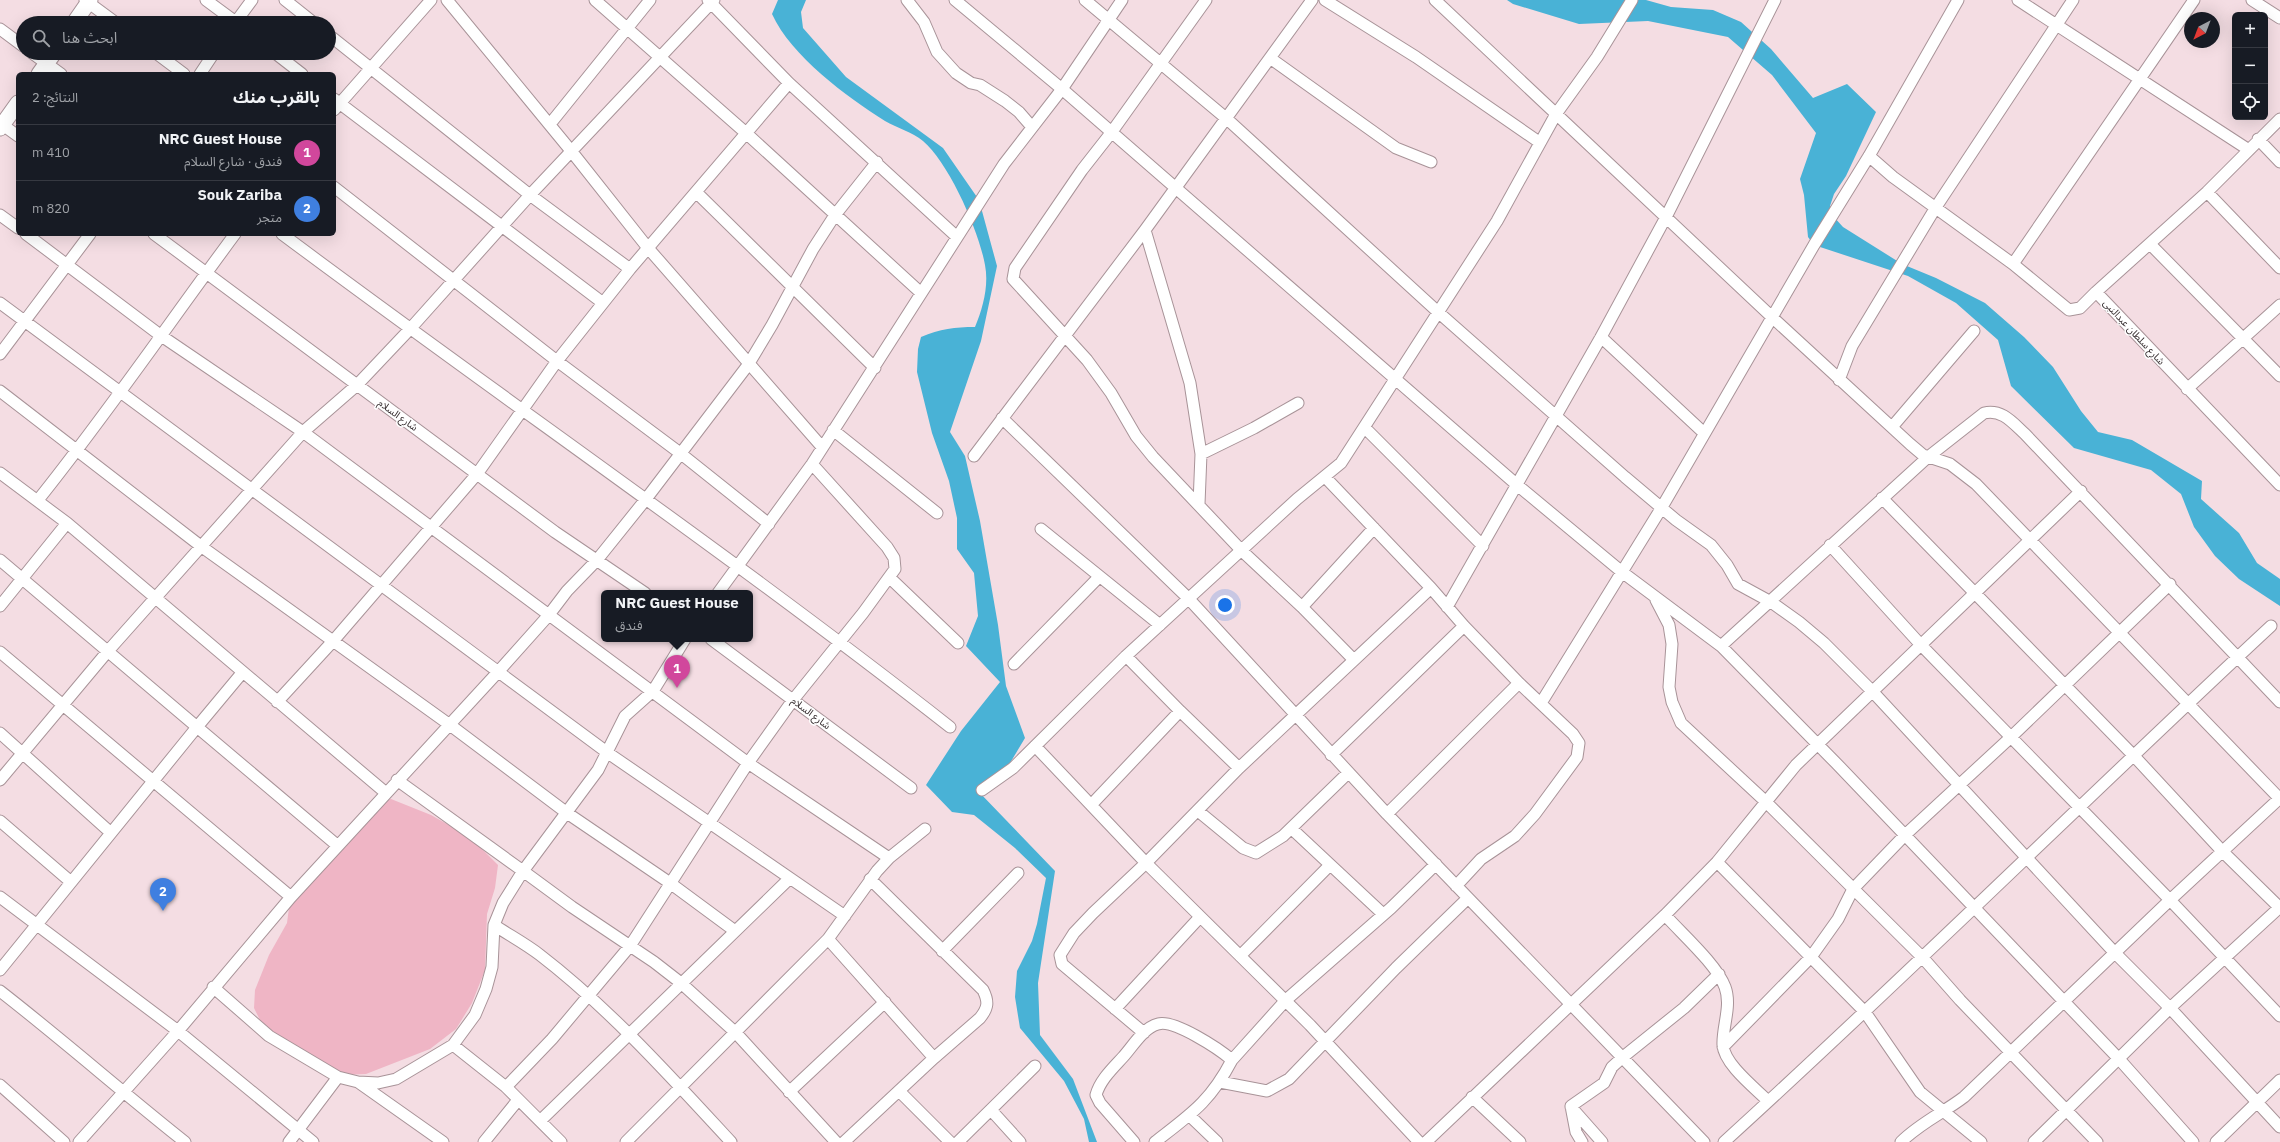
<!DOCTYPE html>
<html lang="ar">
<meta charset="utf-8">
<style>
:root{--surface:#171b24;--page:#20242c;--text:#f1f3f6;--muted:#9ea1a6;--line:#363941;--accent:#1a73e8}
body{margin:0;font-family:"IBM Plex Sans","Noto Sans Arabic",sans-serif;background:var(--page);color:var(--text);direction:rtl}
.controls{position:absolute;right:12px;top:12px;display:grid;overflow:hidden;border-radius:6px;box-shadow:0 4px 16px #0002}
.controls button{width:36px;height:36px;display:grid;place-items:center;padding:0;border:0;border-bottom:1px solid var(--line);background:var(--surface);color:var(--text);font:20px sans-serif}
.compass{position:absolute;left:2184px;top:12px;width:36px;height:36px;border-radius:50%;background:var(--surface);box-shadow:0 4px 16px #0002;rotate:222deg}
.you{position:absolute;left:1225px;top:605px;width:14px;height:14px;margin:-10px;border:3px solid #fff;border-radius:50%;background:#1a73e8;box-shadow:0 0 0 6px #1a73e833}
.badge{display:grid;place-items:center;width:26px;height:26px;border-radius:50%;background:var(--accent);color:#fff;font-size:13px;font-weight:700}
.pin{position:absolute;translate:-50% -33px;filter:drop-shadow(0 1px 2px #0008)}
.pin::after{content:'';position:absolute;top:21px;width:14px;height:12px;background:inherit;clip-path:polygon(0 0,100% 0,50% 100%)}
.popup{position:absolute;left:601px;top:590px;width:152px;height:52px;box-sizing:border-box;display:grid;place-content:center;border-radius:6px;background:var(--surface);filter:drop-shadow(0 1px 3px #0005);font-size:13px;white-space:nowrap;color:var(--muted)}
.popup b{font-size:15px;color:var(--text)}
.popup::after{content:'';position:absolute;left:50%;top:100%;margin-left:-8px;border:8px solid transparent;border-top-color:var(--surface)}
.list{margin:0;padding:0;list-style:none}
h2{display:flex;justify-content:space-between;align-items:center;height:52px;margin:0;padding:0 16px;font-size:17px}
h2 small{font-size:13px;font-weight:400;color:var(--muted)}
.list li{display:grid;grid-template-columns:26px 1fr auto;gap:12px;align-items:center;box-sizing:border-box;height:56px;padding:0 16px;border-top:1px solid var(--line)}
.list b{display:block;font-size:15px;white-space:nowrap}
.list p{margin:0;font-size:13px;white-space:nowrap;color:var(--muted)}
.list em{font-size:13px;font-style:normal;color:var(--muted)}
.icon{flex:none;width:22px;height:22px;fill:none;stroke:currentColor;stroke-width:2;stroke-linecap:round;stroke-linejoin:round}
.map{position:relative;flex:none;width:2280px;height:1142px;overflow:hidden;direction:ltr}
.search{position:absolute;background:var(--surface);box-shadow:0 4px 16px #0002;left:16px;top:16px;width:320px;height:44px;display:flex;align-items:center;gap:10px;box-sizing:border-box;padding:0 14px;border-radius:22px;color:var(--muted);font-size:15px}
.panel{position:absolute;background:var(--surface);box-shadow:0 4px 16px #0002;left:16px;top:72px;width:320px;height:164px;border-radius:6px;direction:rtl}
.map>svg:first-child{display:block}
.green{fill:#efb5c5}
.water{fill:#49b2d6}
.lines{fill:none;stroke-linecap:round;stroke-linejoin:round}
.street-casing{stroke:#a89398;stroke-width:13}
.secondary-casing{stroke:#a89398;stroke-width:17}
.street{stroke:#fff;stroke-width:11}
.secondary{stroke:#fff;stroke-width:15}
.labels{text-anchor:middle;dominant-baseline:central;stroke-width:3;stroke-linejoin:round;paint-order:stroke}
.street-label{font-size:10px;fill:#322a2c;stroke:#fff}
</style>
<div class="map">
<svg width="2280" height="1142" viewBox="0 0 2280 1142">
<rect width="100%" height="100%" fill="#f4dde3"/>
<path class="green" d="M 391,799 L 431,815 L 470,837 L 498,865 L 495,888 L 487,914 L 485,970 L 472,1003 L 456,1029 L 430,1049 L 366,1074 L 342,1075 L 263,1026 L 254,1008 L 255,990 L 269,955 L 287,923 L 289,908 L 381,801 Z"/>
<path class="water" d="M 778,0 L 806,0 L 801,12 L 803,28 L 846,77 L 943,148 L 979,200 L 997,266 L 981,341 L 950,432 L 965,456 L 980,521 L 998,625 L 1006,686 L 1025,738 L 1007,768 L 978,791 L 1055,871 L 1038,983 L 1040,1035 L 1073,1079 L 1097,1142 L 1089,1142 L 1084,1119 L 1064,1081 L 1020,1028 L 1015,997 L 1017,971 L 1032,941 L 1037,924 L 1046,878 L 1015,848 L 974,815 L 952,812 L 926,785 L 961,731 L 1000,682 L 966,646 L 978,616 L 974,573 L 957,549 L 957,518 L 949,481 L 932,433 L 917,372 L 918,349 L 921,337 C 940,329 955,327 975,327 C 983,308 989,285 985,265 C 979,231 949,163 923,141 C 912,132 897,128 885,121 C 847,97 791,56 772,14 Z
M 1507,0 L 1646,0 L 1671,7 L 1713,10 L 1741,22 L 1771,49 L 1813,98 L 1847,84 L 1876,112 L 1846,176 L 1834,194 L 1830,206 L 1833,216 L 1843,227 L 1902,264 L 1936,278 L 1985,303 L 2024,337 L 2053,367 L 2081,411 L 2098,432 L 2132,440 L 2202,481 L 2201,499 L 2239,533 L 2257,563 L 2280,579 L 2280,606 L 2239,579 L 2215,556 L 2194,527 L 2181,494 L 2151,470 L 2074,448 L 2011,386 L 1998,340 L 1956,303 L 1908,276 L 1814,245 L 1808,237 L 1804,195 L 1800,179 L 1816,133 L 1772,75 L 1728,37 L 1648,21 L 1579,24 L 1513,4 Z"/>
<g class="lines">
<defs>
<path id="street" d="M 85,0 L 116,23
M 206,0 L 237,23
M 285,0 L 314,23
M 447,0 L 572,152 L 648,248 L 822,447
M 595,0 L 746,133 L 920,292
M 708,0 L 789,83 L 957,237
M 907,0 L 924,22 L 937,52 L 956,73 L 971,83 L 980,85 L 1005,101 L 1019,112 L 1032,127
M 955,0 L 1062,89 L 1516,484 L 1622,572 L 1721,646 L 1836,763 L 2119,1059 L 2193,1142
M 1085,0 L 1227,119 L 1438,312 L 1625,477 L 1676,520 L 1711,545 L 1727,565 L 1738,584 L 1771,602 L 1799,622 L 1824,643 L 1872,691 L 2114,952 L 2170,1008 L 2280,1127
M 1206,0 L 1111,133 L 1082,170 L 1015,268 L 1013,279 L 1087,360 L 1111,393 L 1136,436 L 1153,457 L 1242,551 L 1302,607 L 1354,660
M 1325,0 L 1416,57 L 1539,142
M 1435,0 L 1773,318 L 1910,444 L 1923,455 L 1950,464 L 1976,484 L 2280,799
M 2018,0 L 2249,150
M 2252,0 L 2280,18
M 235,23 L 252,0
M 0,29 L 23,46
M 329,35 L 530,195 L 630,269
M 32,53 L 61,74
M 156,53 L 184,74
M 275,53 L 302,74
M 1270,58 L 1396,148 L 1431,162
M 200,74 L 214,53
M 334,99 L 603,303
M 334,110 L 431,0
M 2280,119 L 2207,192 L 2096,292 L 2280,485
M 0,123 L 18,136
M 550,124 L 650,0
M 2258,139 L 2280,162
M 1869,156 L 1893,177 L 2013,264
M 334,187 L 557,361 L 680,453 L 769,524
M 2207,192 L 2280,268
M 697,193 L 875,368
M 0,215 L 18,228
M 1145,230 L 1190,383 L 1201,454 L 1199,504
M 26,234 L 160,335 L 303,432 L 748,763 L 889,858
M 154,234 L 555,532 L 645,593
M 282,234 C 504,400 732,556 950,727
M 2150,244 L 2280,376
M 2096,292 L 2080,308 L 2069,310 L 2013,264 L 2194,0
M 0,303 L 608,753 L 845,916
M 1601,337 L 1704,433
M 0,354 L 90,234
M 1839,380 L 1852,346 L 1936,207 L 2073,0
M 2187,389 L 2280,305
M 0,391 L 202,547 L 450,725 L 567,813 L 670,883 L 735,931
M 1002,418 L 1188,598 L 1387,814 L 1704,1142
M 1892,427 L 1974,331
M 1365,428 L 1483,546
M 833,430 L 937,513
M 1201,454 L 1254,428 L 1298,403
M 974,456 L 1145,230 L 1312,0
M 0,473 L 67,523 L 386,793
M 1325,477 L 1431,588 L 1464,626 L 1519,683 L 1573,734 L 1579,743 L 1577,757 L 1535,814 L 1515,836 L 1481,859 L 1456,886
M 1882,498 L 2134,756 L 2222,851 L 2279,907
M 38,500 C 107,414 169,323 235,234
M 1041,529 L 1160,625
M 1830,545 L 1920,644 L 2170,900 L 2280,1016
M 0,560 L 197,727 L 0,970
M 890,578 L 958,643
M 718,593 L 812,464 L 1004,164 L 1062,89 L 1122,0
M 1656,600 L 1669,625 L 1672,644 L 1669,687 L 1672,702 L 1681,723 L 1765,801 L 1923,958 L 1960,1000 L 2097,1142
M 0,606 L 67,523
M 1302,607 L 1374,528
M 1447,607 L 1601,337 L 1666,217 L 1775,0
M 711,639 L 911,788
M 1721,646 L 1928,457 L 1984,413 C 2002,409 2012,422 2025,434 L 2280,702
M 0,652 L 291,897
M 1126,656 L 1180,711
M 1014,664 L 1099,577
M 242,673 L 197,727 L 338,846
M 277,702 L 334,640 L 477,474 L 557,361 L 630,269 L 789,83
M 1541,703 L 1662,507 L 1814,245 L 1869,156 L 1958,0
M 0,733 L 111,833
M 1035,746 L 1146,863 L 1310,1025 L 1419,1142
M 1331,755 L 1464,626
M 0,780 L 108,651 L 303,432 L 357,385 L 410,329 L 530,195 L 714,0
M 397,780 L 523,871 L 598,770 L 625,716 L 653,691 L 685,639
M 982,790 L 1013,768 L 1126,656 L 1297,499 L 1341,463 L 1497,221 L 1556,114 L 1597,57 L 1632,0
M 1092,804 L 1180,711 L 1239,768
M 1198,811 L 1243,848 L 1256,853 L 1283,836 L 1348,773
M 1387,814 L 1519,683
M 0,821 L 71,882
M 1292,829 L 1383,914
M 1717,862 L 1865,1012 L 1920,1092 L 1981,1142
M 0,897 L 178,1031 L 313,1142
M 1665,915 C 1682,934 1717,965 1725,987 C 1732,1006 1722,1027 1723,1045 C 1724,1064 1755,1088 1768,1101
M 494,925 C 509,935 526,944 540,955 C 609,1008 672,1078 731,1142
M 828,939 L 934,1058
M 942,951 L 1018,873
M 1240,956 L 1330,865
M 213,987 L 269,1036 L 338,1077 L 358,1082 L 378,1083 L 396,1079 L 453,1045 L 475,1015 L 486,989 L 492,967 L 494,925 L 503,903 L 523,871 L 572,907 L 654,962 L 681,983 L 736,1033 L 836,1142
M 0,991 C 63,1040 122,1092 185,1142
M 1115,1009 L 1200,917
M 1144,1033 L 1062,964 L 1060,955 L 1074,933 L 1093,913 L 1146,863 L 1239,768 L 1431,588
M 453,1045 L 506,1087 L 561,1142
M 1723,1047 L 1811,957 L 1838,919 L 1853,889 L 1905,835 L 2010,738 L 2170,584
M 358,1082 L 443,1142
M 1220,1082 L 1267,1091 L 1289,1079 L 1396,968 L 1468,898
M 0,1085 L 64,1142
M 506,1087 L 552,1039 L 630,946 L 748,763 L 793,700 L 863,613 L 895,569 L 894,558 L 887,547 L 812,464
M 899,1091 L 950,1142
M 789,1092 L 885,1002
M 1472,1097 L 1520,1142
M 1571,1107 L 1602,1142
M 991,1110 L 1020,1142
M 1190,1116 L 1217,1142
M 541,1120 L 789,879
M 79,1142 L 178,1031 L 291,897 L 498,672 L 548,616 L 567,591 L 597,560 L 646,499 L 748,365 L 772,325 L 813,249 L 835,215 L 877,162
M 289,1142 L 338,1077
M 484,1142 L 518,1100
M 626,1142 L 828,939 L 877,871 L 889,858 L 925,829
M 844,1142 L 934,1058 L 980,1018 C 988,1008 989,1002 983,990 L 870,879
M 958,1142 L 1035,1066
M 1134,1142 L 1100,1103 L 1096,1095 C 1100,1080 1113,1068 1123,1057 C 1133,1046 1143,1028 1158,1024 C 1174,1019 1219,1049 1232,1060 L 1286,1000 L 1391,908 L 1436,864
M 1155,1142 C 1191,1114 1210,1102 1232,1060
M 1426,1142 L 1665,915 L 1717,862 L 1796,765 L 2081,491
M 1582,1142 L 1576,1132 L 1571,1106 L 1604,1083 L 1612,1067 L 1623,1057 L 1684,1008 L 1719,974
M 1724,1142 C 1909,974 2087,797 2271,626
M 1901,1142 C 1920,1123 1943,1113 1964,1097 L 2170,900 L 2280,798
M 2034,1142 L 2170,1008 L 2280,907
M 2216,1142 L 2280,1080"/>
<path id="secondary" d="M 74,23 L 90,0
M 39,74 L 54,53
M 0,128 L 18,103"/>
</defs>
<use href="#street" class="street-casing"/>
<use href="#secondary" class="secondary-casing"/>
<use href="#street" class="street"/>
<use href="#secondary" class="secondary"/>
</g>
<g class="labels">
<g class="street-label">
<text transform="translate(2134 332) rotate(47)">شارع سلطان عبدالنبى</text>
<text transform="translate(398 415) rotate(36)">شارع السلام</text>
<text transform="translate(811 713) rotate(37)">شارع السلام</text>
</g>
</g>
</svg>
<div class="controls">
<button>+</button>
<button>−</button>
<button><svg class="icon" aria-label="locate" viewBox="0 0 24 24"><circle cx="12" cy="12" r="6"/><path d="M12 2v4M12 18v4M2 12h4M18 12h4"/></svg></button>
</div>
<svg class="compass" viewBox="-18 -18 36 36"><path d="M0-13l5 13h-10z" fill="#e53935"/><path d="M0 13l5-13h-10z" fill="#9ea1a6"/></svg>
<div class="you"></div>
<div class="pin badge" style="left:677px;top:688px;background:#d1479c">1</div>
<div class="popup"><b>NRC Guest House</b>فندق</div>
<div class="pin badge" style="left:163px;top:911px;background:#3f7fe0">2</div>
<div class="search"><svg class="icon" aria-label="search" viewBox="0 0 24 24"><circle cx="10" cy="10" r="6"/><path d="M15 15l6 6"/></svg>ابحث هنا</div>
<section class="panel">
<h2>بالقرب منك<small>النتائج: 2</small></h2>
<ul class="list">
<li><span class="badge" style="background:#d1479c">1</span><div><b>NRC Guest House</b><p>فندق · شارع السلام</p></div><em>410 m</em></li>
<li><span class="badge" style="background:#3f7fe0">2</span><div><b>Souk Zariba</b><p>متجر</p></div><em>820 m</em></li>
</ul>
</section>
</div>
